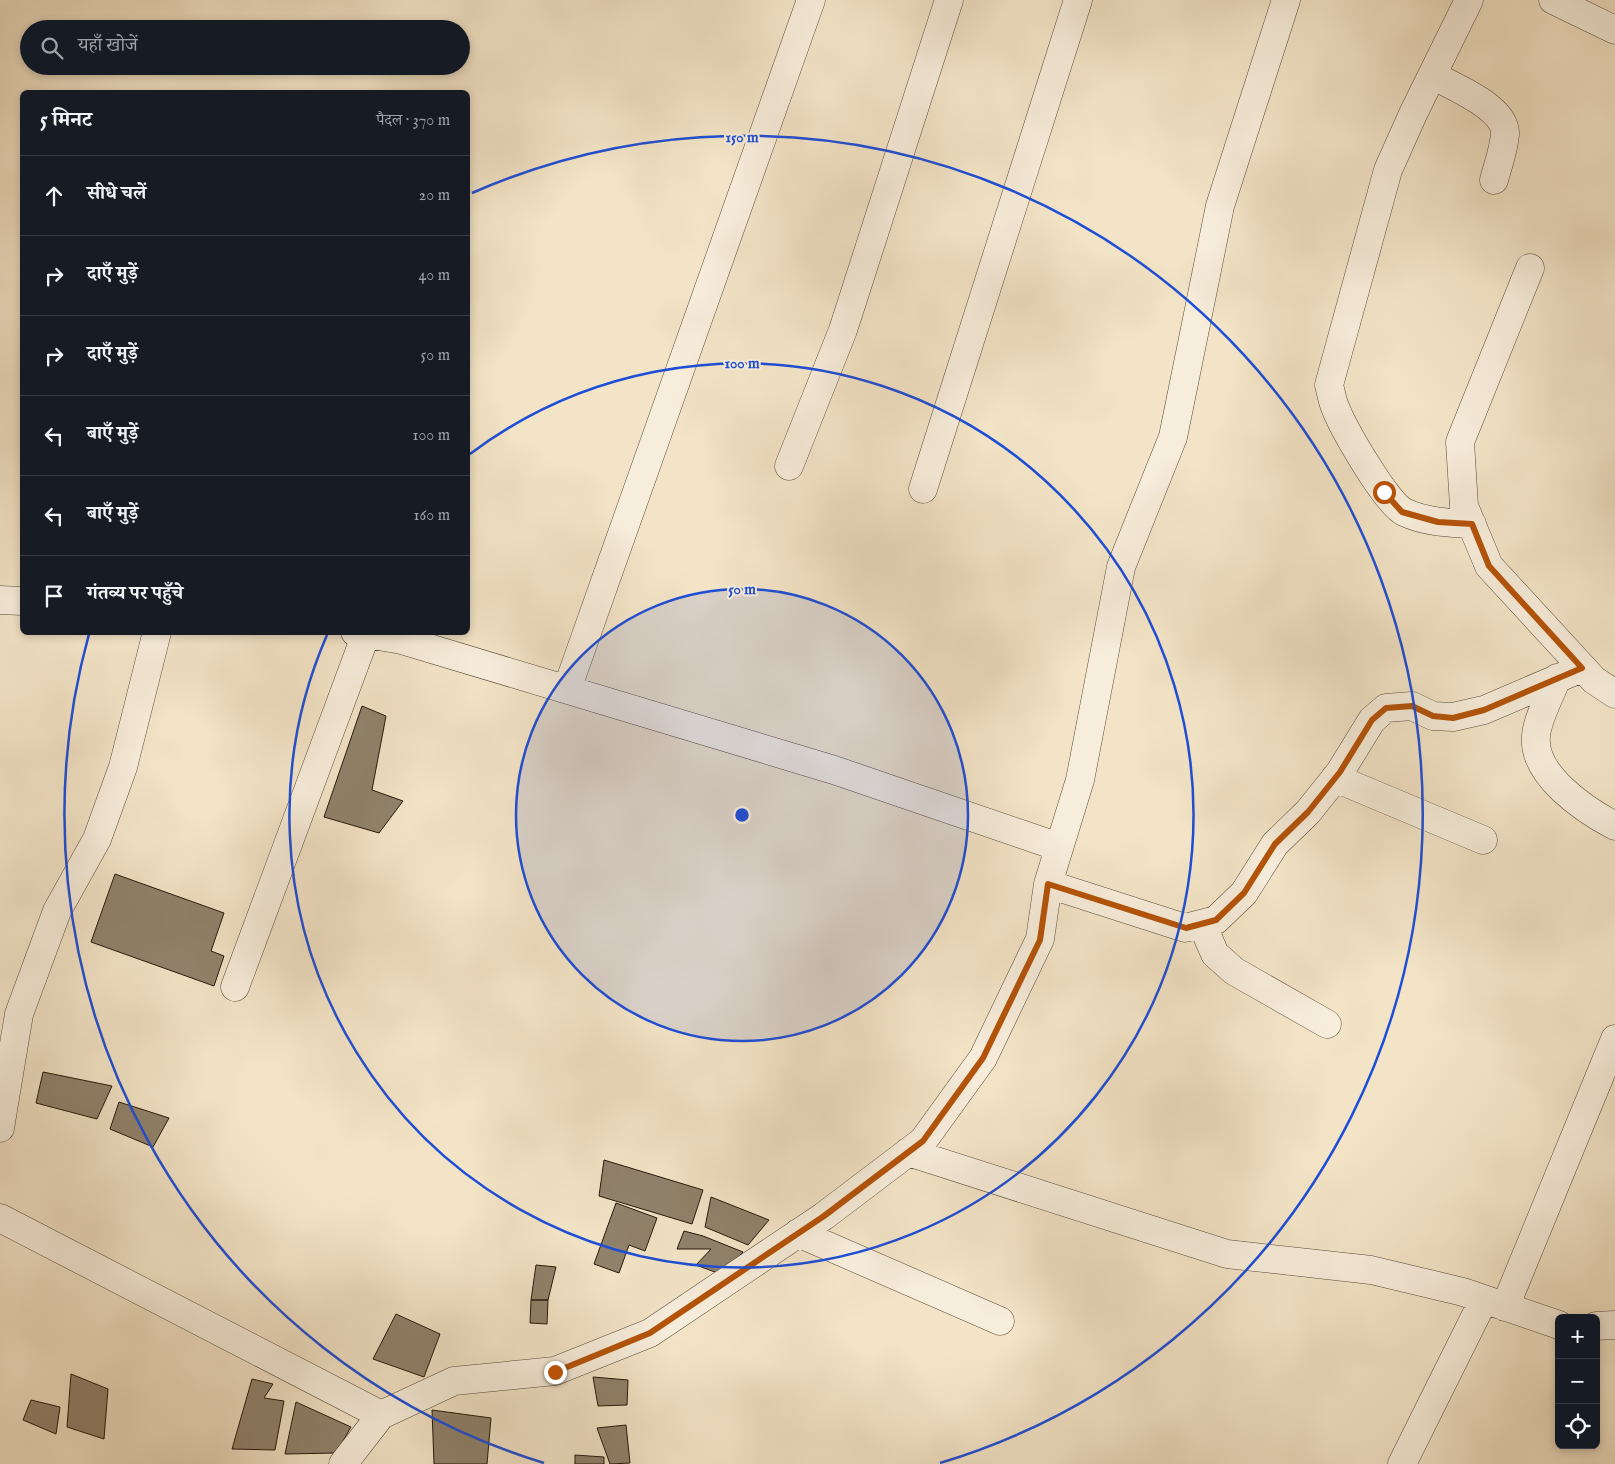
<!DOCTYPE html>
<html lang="hi">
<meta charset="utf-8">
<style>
:root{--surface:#171b24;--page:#20242c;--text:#f1f3f6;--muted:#9ea1a6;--line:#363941}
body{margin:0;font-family:"IM FELL English","Noto Serif Devanagari",serif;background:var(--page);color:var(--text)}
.controls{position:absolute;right:15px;bottom:15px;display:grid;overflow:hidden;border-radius:8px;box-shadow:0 2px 8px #0003}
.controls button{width:45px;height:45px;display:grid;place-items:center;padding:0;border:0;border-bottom:1px solid var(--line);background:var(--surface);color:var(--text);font:25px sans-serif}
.stop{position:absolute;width:15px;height:15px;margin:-11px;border:4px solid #b45309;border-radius:50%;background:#fff}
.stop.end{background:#b45309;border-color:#fff;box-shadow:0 1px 5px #0008}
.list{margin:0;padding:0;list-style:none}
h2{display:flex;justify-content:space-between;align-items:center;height:65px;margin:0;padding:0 20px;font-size:21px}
h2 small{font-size:16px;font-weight:400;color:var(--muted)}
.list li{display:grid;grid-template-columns:32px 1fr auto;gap:15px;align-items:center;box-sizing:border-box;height:80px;padding:0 20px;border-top:1px solid var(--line)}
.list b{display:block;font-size:19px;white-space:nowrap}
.list em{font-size:16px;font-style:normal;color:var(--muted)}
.icon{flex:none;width:28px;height:28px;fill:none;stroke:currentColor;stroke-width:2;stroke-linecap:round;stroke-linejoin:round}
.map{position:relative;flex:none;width:1615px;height:1464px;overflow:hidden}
.search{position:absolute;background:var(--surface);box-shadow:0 2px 8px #0003;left:20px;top:20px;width:450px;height:55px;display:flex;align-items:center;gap:12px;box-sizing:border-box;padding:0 18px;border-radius:28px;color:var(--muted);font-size:19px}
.panel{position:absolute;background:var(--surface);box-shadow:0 2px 8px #0003;left:20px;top:90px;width:450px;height:545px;border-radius:8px}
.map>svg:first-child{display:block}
.building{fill:#90826c;stroke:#25180a}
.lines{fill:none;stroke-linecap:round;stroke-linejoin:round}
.minor-casing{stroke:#584b39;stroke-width:29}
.minor{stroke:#f7eddb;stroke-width:28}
.route{stroke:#b45309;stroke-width:6}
.ring{fill:none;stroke:#1d4ed8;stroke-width:2.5}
.centre{fill:#1d4ed8;stroke:#f7eddb;stroke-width:2.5}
.ring-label{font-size:15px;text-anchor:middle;font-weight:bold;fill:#1d4ed8;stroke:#f7eddb;stroke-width:4;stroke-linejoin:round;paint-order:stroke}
</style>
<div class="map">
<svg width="1615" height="1464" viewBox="0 0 1615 1464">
<rect width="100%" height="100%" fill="#f3e4c7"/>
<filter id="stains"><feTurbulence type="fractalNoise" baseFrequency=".004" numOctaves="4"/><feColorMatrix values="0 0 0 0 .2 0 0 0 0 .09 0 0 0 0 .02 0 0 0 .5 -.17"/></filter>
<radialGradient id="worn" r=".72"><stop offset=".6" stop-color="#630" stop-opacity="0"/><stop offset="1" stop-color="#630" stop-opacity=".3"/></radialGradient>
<path class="building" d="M 362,706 L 386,716 L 372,790 L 403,801 L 379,833 L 324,817 Z
M 115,874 L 224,913 L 211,951 L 224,956 L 214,986 L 91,942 Z
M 43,1072 L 112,1086 L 97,1119 L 36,1103 Z
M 119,1102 L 169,1118 L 153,1147 L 110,1129 Z
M 604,1160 L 703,1190 L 692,1224 L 599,1196 Z
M 711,1197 L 769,1220 L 748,1245 L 705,1227 Z
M 616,1203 L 657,1218 L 645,1251 L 629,1245 L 619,1273 L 594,1264 Z
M 684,1231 L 703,1236 L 743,1252 L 723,1275 L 696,1265 L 711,1249 L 677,1249 Z
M 536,1265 L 556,1267 L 548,1300 L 531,1300 Z
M 531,1300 L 548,1300 L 547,1324 L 530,1323 Z
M 396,1314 L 440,1334 L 424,1377 L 373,1359 Z
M 71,1374 L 108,1389 L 104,1439 L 67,1427 Z
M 593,1377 L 628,1380 L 627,1405 L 598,1406 Z
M 252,1379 L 273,1384 L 264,1398 L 284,1401 L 275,1450 L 232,1449 Z
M 31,1400 L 60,1407 L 56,1434 L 23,1420 Z
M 296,1402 L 351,1427 L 336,1453 L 285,1454 Z
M 432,1410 L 491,1418 L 487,1464 L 434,1464 Z
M 626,1425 L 630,1463 L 610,1464 L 597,1428 Z
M 575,1455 L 604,1457 L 604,1464 L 575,1464 Z"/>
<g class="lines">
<defs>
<path id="minor" d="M 1469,0 L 1413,114 L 1388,170 L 1329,385 C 1331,392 1332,400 1335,407 C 1343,428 1386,503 1404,512 C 1425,522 1449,523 1472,524
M 1553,0 L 1615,30
M 1432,75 C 1452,86 1506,107 1505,134 C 1504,149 1498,165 1494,180
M 1530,268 L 1460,442 L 1464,506 L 1489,566 L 1594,680 L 1615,694
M 789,466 L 843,330 L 949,0
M 923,489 L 1078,0
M 0,600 L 22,601
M 355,632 L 402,640 L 834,770 L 1059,847
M 1557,678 C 1551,694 1537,719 1536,736 C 1532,775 1585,810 1615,826
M 567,689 L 811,0
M 1335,778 L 1483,840
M 1048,884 L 1185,928 L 1216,920 L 1244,893 L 1275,844 L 1308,812 L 1340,772 L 1372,720 L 1386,708 L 1412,706 L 1433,716 L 1453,717 L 1484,710 L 1582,668
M 1202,924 L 1215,954 L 1234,971 L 1327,1024
M 235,987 L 366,634
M 0,1128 L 19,1014 L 57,911 L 97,839 L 123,767 L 157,632
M 908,1152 L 1227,1254 L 1371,1270 L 1463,1292 L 1559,1325
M 0,1218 L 381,1415
M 798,1233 L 1000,1321
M 1505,1307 L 1615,1039
M 1596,1326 L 1615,1325
M 343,1464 L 381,1415 L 454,1381 L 555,1371 L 650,1333 L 824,1216 L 923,1141 L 983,1058 L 1040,939 L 1048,884 L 1080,780 L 1121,567 L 1173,437 L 1220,206 L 1286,0
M 1402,1464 L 1484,1299"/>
</defs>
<use href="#minor" class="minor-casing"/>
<use href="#minor" class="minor"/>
</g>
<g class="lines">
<path class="route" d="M 555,1372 L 650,1333 L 824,1216 L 923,1141 L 983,1058 L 1040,940 L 1048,884 L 1186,928 L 1216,920 L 1244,893 L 1275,844 L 1308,812 L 1340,772 L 1372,720 L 1386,708 L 1412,706 L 1433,716 L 1453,718 L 1484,710 L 1582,668 L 1489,566 L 1472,524 L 1438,522 L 1402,512 L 1384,492"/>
</g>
<circle cx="742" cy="815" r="226" fill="#1d4ed8" fill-opacity=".12"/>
<g class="ring">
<circle cx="742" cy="815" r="226"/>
<path d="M470 454A452 452 0 1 1 327 635"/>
<path d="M544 1463A678 678 0 0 1 89 634M472 193A678 678 0 1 1 940 1463"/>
</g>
<circle cx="742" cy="815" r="8" class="centre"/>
<g class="ring-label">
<text x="742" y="142">150 m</text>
<text x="742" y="368">100 m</text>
<text x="742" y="594">50 m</text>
</g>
<rect width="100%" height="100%" filter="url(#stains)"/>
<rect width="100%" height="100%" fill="url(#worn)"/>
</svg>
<div class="controls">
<button>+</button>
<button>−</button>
<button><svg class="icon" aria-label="locate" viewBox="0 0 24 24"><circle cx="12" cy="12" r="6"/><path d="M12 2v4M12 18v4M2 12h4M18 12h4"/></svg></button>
</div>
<div class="stop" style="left:1384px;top:492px"></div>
<div class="stop end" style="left:555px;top:1372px"></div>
<div class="search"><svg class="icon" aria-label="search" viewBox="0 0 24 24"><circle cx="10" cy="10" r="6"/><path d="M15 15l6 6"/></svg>यहाँ खोजें</div>
<section class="panel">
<h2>5 मिनट<small>पैदल · 370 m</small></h2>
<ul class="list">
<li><svg class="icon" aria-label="ahead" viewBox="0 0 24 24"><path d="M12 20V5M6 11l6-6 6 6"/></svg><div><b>सीधे चलें</b></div><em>20 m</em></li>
<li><svg class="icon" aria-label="right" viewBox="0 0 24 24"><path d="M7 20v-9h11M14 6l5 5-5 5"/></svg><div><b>दाएँ मुड़ें</b></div><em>40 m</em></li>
<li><svg class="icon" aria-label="right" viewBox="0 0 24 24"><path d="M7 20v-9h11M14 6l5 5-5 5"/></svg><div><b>दाएँ मुड़ें</b></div><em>50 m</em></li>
<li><svg class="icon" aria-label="left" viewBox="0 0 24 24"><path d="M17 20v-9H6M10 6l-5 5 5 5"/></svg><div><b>बाएँ मुड़ें</b></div><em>100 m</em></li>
<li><svg class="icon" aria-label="left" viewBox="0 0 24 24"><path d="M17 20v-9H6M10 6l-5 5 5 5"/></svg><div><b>बाएँ मुड़ें</b></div><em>160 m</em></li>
<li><svg class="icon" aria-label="arrive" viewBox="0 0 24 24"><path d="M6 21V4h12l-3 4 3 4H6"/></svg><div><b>गंतव्य पर पहुँचे</b></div></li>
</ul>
</section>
</div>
